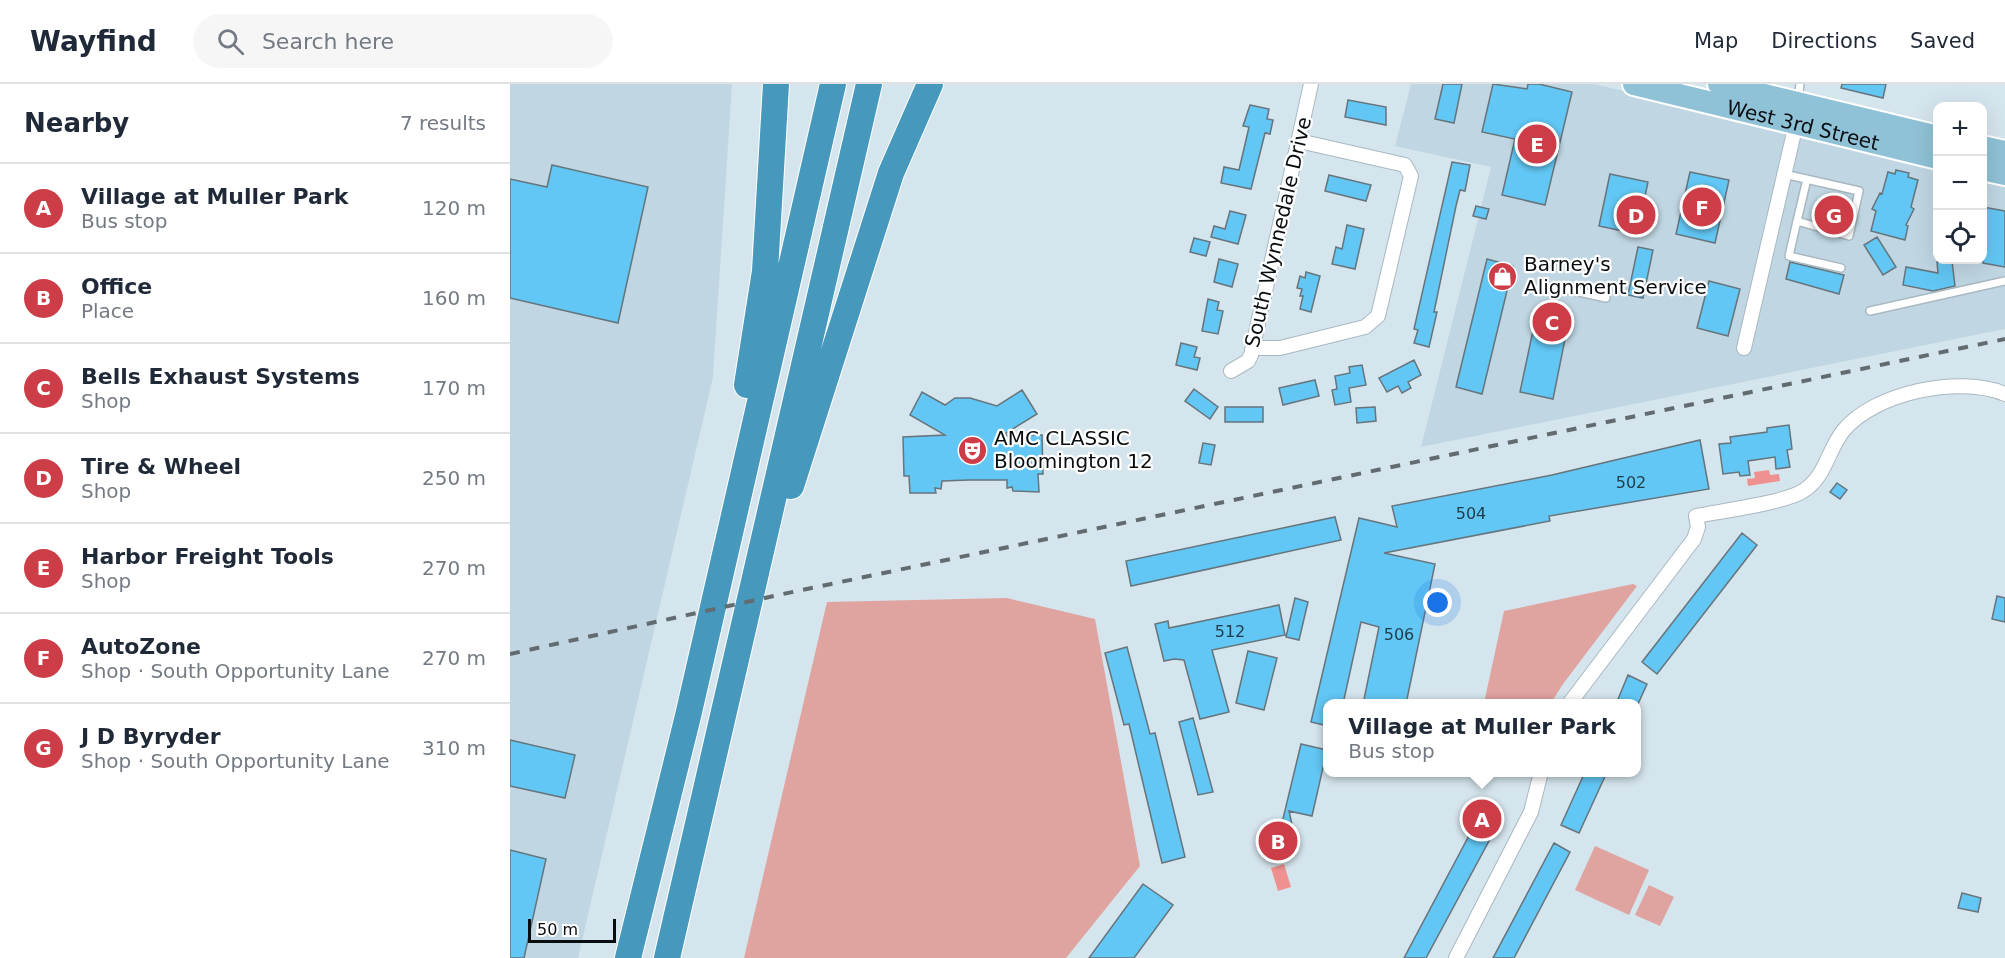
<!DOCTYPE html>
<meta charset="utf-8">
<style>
:root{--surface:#fff;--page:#f6f6f7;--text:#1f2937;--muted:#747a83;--line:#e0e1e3;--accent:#cc3d47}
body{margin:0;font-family:"DejaVu Sans",sans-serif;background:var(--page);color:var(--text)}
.controls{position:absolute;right:18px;top:18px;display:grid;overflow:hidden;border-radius:12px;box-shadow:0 6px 24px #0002}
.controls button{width:54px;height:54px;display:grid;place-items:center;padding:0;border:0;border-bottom:2px solid var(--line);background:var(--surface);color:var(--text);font:30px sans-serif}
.scale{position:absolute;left:18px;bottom:15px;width:88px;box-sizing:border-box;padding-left:6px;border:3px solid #080d10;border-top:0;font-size:16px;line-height:21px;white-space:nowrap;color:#080d10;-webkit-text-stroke:4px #fff;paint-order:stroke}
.you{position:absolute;left:928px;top:519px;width:21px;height:21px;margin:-15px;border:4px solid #fff;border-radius:50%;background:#1a73e8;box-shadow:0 0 0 9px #1a73e833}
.badge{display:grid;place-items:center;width:39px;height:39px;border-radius:50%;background:var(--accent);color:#fff;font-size:20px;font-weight:700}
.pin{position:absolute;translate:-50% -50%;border:3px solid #fff;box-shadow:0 2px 6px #0006}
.popup{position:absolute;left:813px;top:615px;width:318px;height:78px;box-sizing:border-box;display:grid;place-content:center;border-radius:12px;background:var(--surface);filter:drop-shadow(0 2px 4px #0005);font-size:20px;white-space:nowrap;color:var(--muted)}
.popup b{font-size:22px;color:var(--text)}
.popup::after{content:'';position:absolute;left:50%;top:100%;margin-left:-12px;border:12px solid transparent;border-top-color:var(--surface)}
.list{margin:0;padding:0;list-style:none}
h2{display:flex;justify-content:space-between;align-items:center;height:78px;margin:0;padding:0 24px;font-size:26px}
h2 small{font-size:20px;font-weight:400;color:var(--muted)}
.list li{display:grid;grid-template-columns:39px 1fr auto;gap:18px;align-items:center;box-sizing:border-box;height:90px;padding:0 24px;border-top:2px solid var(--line)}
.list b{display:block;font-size:22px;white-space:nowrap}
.list p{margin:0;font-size:20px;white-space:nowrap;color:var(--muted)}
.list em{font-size:20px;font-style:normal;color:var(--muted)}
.icon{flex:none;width:33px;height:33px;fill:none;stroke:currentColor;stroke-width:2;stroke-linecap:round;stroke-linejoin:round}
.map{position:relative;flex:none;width:1495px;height:874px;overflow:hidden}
header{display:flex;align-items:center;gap:36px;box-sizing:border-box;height:84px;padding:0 30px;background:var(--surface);border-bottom:2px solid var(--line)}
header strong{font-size:28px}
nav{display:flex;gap:33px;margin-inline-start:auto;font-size:21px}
.search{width:420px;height:54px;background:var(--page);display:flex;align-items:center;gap:15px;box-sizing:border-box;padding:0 21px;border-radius:33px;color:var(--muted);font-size:22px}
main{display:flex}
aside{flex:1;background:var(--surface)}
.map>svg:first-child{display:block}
.built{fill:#c0d7e3}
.green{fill:#dfa3a0}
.water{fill:#ef9190}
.building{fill:#62c7f4;stroke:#66747c;stroke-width:1.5}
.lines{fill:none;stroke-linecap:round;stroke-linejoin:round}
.lane-casing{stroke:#a9b8c0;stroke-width:10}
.street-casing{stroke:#a9b8c0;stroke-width:16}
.primary-casing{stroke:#fff;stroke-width:26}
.highway-casing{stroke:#fff;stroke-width:28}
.lane{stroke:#fff;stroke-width:7}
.street{stroke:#fff;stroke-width:14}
.primary{stroke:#90c2d7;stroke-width:22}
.highway{stroke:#4699bd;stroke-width:26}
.rail{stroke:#616b70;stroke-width:4;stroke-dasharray:10 10;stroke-linecap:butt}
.labels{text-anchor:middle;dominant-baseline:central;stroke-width:4.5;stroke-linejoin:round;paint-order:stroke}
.number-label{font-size:16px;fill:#1e3c49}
.street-label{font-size:20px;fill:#080d10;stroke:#fff}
.poi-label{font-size:20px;fill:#080d10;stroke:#fff;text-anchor:start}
</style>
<header>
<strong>Wayfind</strong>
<div class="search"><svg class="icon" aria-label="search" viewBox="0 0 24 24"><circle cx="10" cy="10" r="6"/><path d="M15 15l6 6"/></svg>Search here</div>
<nav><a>Map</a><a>Directions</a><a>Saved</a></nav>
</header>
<main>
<aside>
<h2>Nearby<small>7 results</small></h2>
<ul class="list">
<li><span class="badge">A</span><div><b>Village at Muller Park</b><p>Bus stop</p></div><em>120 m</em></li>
<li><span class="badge">B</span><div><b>Office</b><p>Place</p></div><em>160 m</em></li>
<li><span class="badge">C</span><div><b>Bells Exhaust Systems</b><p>Shop</p></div><em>170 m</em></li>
<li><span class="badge">D</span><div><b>Tire &amp; Wheel</b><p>Shop</p></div><em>250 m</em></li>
<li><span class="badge">E</span><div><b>Harbor Freight Tools</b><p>Shop</p></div><em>270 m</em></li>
<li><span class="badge">F</span><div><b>AutoZone</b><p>Shop · South Opportunity Lane</p></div><em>270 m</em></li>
<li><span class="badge">G</span><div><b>J D Byryder</b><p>Shop · South Opportunity Lane</p></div><em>310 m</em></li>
</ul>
</aside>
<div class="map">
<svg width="1495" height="874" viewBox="0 0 1495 874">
<rect width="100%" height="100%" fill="#d5e5ed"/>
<path class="built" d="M 0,0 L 222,0 L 203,293 L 68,874 L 0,874 Z
M 901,0 L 1084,0 L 1427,80 L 1428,176 L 1472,176 L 1473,91 L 1495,96 L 1495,245 L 911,363 L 981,83 L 885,62 Z"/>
<path class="green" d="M 1123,500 L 1127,502 L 1053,600 L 1041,619 L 974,619 L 994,527 Z
M 497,514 L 585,535 L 630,782 L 556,874 L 234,874 L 317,518 Z
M 1085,762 L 1139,786 L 1119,831 L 1065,806 Z
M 1139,801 L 1164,813 L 1150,842 L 1125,831 Z"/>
<path class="water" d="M 1259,386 L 1260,391 L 1269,390 L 1270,397 L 1238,402 L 1237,395 L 1245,394 L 1244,388 Z
M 774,780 L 781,803 L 768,807 L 761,784 Z"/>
<path class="building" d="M 933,0 L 952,0 L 944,39 L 925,35 Z
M 983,0 L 1017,5 L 1018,0 L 1029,0 L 1062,8 L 1035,121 L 992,111 L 1005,55 L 972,48 Z
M 1332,0 L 1376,0 L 1373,14 L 1331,4 Z
M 838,16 L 876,23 L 876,41 L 835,33 Z
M 740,21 L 759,25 L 757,35 L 763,36 L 760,50 L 755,49 L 741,105 L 711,99 L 714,83 L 729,86 L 739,43 L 733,42 Z
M 942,78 L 960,81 L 955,107 L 950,106 L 946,122 L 924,228 L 927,228 L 919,263 L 904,259 L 908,246 L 904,245 Z
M 42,81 L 138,103 L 108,239 L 0,214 L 0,95 L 37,103 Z
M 1386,86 L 1399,89 L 1398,93 L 1408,96 L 1401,123 L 1404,125 L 1396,141 L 1398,142 L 1395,156 L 1361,147 L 1366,127 L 1362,125 L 1370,109 L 1372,110 L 1378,88 L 1385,90 Z
M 1180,88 L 1219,96 L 1205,159 L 1166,150 Z
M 1100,90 L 1138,98 L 1127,150 L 1089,142 Z
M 819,91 L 861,101 L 856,117 L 815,107 Z
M 1309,119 L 1339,126 L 1335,145 L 1305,136 Z
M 966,122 L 979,125 L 976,135 L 963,132 Z
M 1473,123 L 1495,127 L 1495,183 L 1473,179 Z
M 720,127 L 736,131 L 728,160 L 701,153 L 704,142 L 715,145 Z
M 837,141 L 854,145 L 845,185 L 822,180 L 826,163 L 832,165 Z
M 1367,153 L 1386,183 L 1373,191 L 1354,161 Z
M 684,154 L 700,158 L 696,172 L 680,168 Z
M 1128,163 L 1143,166 L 1133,214 L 1118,211 Z
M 709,175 L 728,180 L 722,203 L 704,198 Z
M 977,175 L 1003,182 L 972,310 L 946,303 Z
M 1442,177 L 1445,202 L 1423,207 L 1393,201 L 1396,183 L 1428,189 L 1427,178 Z
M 1280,178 L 1334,191 L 1329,210 L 1276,195 Z
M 796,188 L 810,192 L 801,228 L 790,225 L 793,212 L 790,212 L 792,205 L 787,204 L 790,192 L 795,194 Z
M 1199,197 L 1230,205 L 1218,252 L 1187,244 Z
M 698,215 L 709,218 L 707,226 L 713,227 L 708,250 L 692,247 Z
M 1028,223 L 1060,230 L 1043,315 L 1010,308 Z
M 671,259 L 687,263 L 684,273 L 690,274 L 687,286 L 666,281 Z
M 904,276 L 911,291 L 898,298 L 901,304 L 892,309 L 888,302 L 877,308 L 869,294 Z
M 852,281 L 856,301 L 839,304 L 841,318 L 825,321 L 822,306 L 827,305 L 825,292 L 840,289 L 839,283 Z
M 805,296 L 809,312 L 773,321 L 769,304 Z
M 684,305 L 708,323 L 700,335 L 675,317 Z
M 512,306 L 527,330 L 493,351 L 532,351 L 533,390 L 528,390 L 529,408 L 503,407 L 502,403 L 497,404 L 497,396 L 459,396 L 432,397 L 431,405 L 425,404 L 426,409 L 400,409 L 399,392 L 394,392 L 393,353 L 435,351 L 400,331 L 412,308 L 435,321 L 445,314 L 460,314 L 487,322 Z
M 715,323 L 753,323 L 753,338 L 715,338 Z
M 865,323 L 866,337 L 847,339 L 846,324 Z
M 1279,341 L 1282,365 L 1277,366 L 1280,383 L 1266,385 L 1265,373 L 1238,377 L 1240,391 L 1230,392 L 1229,388 L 1213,390 L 1209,360 L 1221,359 L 1220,353 L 1257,348 L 1257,344 Z
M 1190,356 L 1199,405 L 1039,432 L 1040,437 L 874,469 L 925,480 L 896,620 L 853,620 L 869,543 L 851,538 L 833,620 L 818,620 L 818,642 L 801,638 L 849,434 L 887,443 L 882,422 L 1042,391 Z
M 693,359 L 705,361 L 701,381 L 689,379 Z
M 1327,399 L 1337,406 L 1330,415 L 1320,408 Z
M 825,433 L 831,456 L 621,502 L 616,477 Z
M 1232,449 L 1247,461 L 1147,590 L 1132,578 Z
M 1487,512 L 1495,514 L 1495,538 L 1482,535 Z
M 785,514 L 798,518 L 789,556 L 776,553 Z
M 769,521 L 775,551 L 702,566 L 719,628 L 690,635 L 674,576 L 664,575 L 654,577 L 645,540 L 658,537 L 659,544 Z
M 617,563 L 640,650 L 645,649 L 675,773 L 652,779 L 619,640 L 614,641 L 595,569 Z
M 738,567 L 767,574 L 754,626 L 726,619 Z
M 1118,591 L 1137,600 L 1128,620 L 1106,620 Z
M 683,634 L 703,708 L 688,711 L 669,638 Z
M 0,656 L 65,671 L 55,714 L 0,702 Z
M 791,660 L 817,666 L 802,732 L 779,727 L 787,764 L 776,767 L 777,773 L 765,776 L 764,769 L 754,771 L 750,749 L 761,747 L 760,742 L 772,739 Z
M 1075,688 L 1097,688 L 1069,749 L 1051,741 Z
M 962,746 L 980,755 L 916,874 L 894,874 Z
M 1044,759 L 1060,768 L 1004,874 L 983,874 Z
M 0,766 L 36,775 L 14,874 L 0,874 Z
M 633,800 L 663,821 L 624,874 L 579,874 Z
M 1452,809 L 1471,814 L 1468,828 L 1448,824 Z"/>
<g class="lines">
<defs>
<path id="lane" d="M 1288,17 L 1290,0
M 1274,90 L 1349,107 L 1339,152 L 1287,137 L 1279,172 L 1331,184
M 1287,137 L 1297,95
M 1042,202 L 1096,214
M 1360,227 L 1495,197"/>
<path id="street" d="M 743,264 L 770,264 L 855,243 L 868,232 L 901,92 L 895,81 L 789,57
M 1234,264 L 1286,40
M 721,287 L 738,277 L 741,271 L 801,0
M 1059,620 L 1184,455 L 1188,443 L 1186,432 C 1211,427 1274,419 1293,407 C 1315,394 1318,366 1333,347 C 1365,308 1450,291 1495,310
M 946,874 L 1021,728 L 1031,688"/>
<g id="primary">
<path id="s1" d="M 1124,0 L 1428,74"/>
<path d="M 1209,0 L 1428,53"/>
<path d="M 1472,63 L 1495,68"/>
<path d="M 1472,85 L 1495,90"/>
</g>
<path id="highway" d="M 237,301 L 255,187 L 266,0
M 281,402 L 381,89 L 420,0
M 118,874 L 178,632 L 323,0
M 157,874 L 359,0"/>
</defs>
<use href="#lane" class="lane-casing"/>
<use href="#street" class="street-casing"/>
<use href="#primary" class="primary-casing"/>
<use href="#highway" class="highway-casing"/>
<use href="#lane" class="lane"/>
<use href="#street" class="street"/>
<use href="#primary" class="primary"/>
<use href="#highway" class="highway"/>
<path class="rail" d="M 0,570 L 273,510 L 1495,255"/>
</g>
<defs>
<symbol id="shop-disc" viewBox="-11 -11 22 22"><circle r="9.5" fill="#cc3d47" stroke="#fff"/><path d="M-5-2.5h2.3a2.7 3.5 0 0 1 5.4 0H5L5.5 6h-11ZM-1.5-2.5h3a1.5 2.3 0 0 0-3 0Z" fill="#fff"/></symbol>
<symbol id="theatre-disc" viewBox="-11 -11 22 22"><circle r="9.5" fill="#cc3d47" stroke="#fff"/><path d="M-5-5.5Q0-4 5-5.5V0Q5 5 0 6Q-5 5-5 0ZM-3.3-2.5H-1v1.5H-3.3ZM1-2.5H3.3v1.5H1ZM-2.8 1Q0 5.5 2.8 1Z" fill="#fff"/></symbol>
</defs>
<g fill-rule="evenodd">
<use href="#shop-disc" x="976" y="176" width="33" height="33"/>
<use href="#theatre-disc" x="446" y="350" width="33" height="33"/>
</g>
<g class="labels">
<g class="number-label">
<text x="1121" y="398">502</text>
<text x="961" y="429">504</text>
<text x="720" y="547">512</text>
<text x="889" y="550">506</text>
</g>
<g class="street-label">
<text stroke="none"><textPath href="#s1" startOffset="174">West 3rd Street</textPath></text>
<text transform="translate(768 148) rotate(-77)">South Wynnedale Drive</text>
</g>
<g class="poi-label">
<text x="1014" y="180">Barney's<tspan x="1014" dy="23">Alignment Service</tspan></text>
<text x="484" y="354">AMC CLASSIC<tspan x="484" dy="23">Bloomington 12</tspan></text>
</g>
</g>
</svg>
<div class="controls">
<button>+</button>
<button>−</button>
<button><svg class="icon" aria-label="locate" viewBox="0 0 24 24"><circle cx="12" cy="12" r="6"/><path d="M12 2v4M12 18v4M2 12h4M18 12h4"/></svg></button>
</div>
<div class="scale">50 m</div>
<div class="you"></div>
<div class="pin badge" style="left:972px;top:735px">A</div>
<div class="popup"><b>Village at Muller Park</b>Bus stop</div>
<div class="pin badge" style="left:768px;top:757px">B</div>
<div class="pin badge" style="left:1042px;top:238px">C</div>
<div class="pin badge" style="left:1126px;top:131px">D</div>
<div class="pin badge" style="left:1027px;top:60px">E</div>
<div class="pin badge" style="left:1192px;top:123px">F</div>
<div class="pin badge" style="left:1324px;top:131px">G</div>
</div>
</main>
